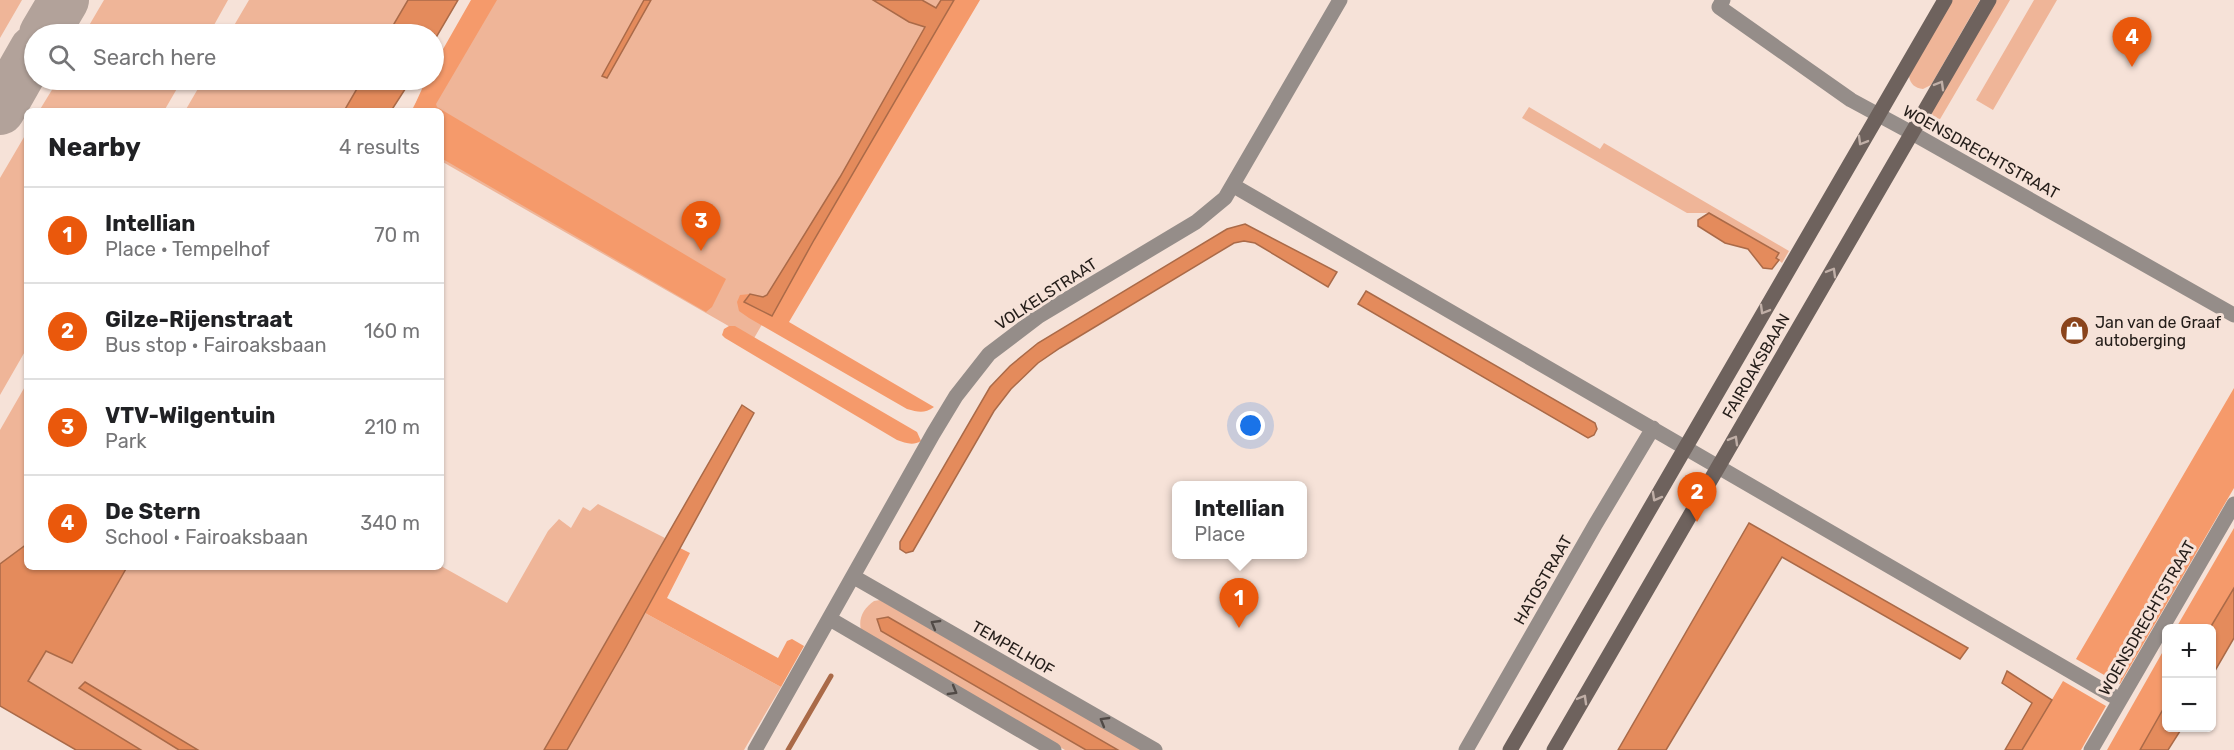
<!DOCTYPE html>
<meta charset="utf-8">
<style>
:root{--surface:#fff;--page:#f6f6f6;--text:#202124;--muted:#757577;--line:#e0e0e0;--accent:#ea580c}
body{margin:0;font-family:Rubik,sans-serif;background:var(--page);color:var(--text)}
.controls{position:absolute;right:18px;bottom:18px;display:grid;overflow:hidden;border-radius:9px;box-shadow:0 2px 4px #0004}
.controls button{width:54px;height:54px;display:grid;place-items:center;padding:0;border:0;border-bottom:2px solid var(--line);background:var(--surface);color:var(--text);font:30px sans-serif}
.you{position:absolute;left:1251px;top:426px;width:21px;height:21px;margin:-15px;border:4px solid #fff;border-radius:50%;background:#1a73e8;box-shadow:0 0 0 9px #1a73e833}
.badge{display:grid;place-items:center;width:39px;height:39px;border-radius:50%;background:var(--accent);color:#fff;font-size:20px;font-weight:700}
.pin{position:absolute;translate:-50% -50px;filter:drop-shadow(0 2px 3px #0008)}
.pin::after{content:'';position:absolute;top:32px;width:21px;height:18px;background:inherit;clip-path:polygon(0 0,100% 0,50% 100%)}
.popup{position:absolute;left:1172px;top:481px;width:135px;height:78px;box-sizing:border-box;display:grid;place-content:center;border-radius:9px;background:var(--surface);filter:drop-shadow(0 2px 4px #0005);font-size:20px;white-space:nowrap;color:var(--muted)}
.popup b{font-size:22px;color:var(--text)}
.popup::after{content:'';position:absolute;left:50%;top:100%;margin-left:-12px;border:12px solid transparent;border-top-color:var(--surface)}
.list{margin:0;padding:0;list-style:none}
h2{display:flex;justify-content:space-between;align-items:center;height:78px;margin:0;padding:0 24px;font-size:26px}
h2 small{font-size:20px;font-weight:400;color:var(--muted)}
.list li{display:grid;grid-template-columns:39px 1fr auto;gap:18px;align-items:center;box-sizing:border-box;height:96px;padding:0 24px;border-top:2px solid var(--line)}
.list b{display:block;font-size:22px;white-space:nowrap}
.list p{margin:0;font-size:20px;white-space:nowrap;color:var(--muted)}
.list em{font-size:20px;font-style:normal;color:var(--muted)}
.icon{flex:none;width:33px;height:33px;fill:none;stroke:currentColor;stroke-width:2;stroke-linecap:round;stroke-linejoin:round}
.map{position:relative;flex:none;width:2234px;height:750px;overflow:hidden}
.search{position:absolute;background:var(--surface);box-shadow:0 2px 4px #0004;left:24px;top:24px;width:420px;height:66px;display:flex;align-items:center;gap:15px;box-sizing:border-box;padding:0 21px;border-radius:33px;color:var(--muted);font-size:22px}
.panel{position:absolute;background:var(--surface);box-shadow:0 2px 4px #0004;left:24px;top:108px;width:420px;height:462px;border-radius:9px}
.map>svg:first-child{display:block}
.green{fill:#efb598}
.forest{fill:#f59a6b}
.water{fill:#e48b5c;stroke:#aa6a48;stroke-width:1.5}
.lines{fill:none;stroke-linecap:round;stroke-linejoin:round}
.stream{stroke:#aa6a48;stroke-width:5}
.taxiway{stroke:#b2a29a;stroke-width:50}
.minor{stroke:#958d89;stroke-width:15}
.secondary{stroke:#6e625d;stroke-width:15}
.oneway{stroke:#c0afa7}
.oneway2{stroke:#514a46}
.labels{text-anchor:middle;dominant-baseline:central;stroke-width:6;stroke-linejoin:round;paint-order:stroke}
.street-label{font-size:16px;fill:#241d19;stroke:#f6e2d8}
.poi-label{font-size:16px;fill:#241d19;stroke:#f6e2d8;text-anchor:start}
</style>
<div class="map">
<svg width="2234" height="750" viewBox="0 0 2234 750">
<rect width="100%" height="100%" fill="#f6e2d8"/>
<path class="green" d="M 0,0 L 22,0 L 0,38 Z
M 104,0 L 228,0 L 209,34 L 84,34 Z
M 249,0 L 408,0 L 388,34 L 229,34 Z
M 475,0 L 950,0 L 753,340 L 441,161 L 441,111 L 411,111 L 429,80 L 434,80 Z
M 1952,0 L 1980,0 L 1931,85 L 1923,89 C 1915,88 1910,84 1909,76 Z
M 1995,0 L 2010,0 L 1936,126 L 1931,110 Z
M 2034,0 L 2057,0 L 1993,110 L 1976,100 Z
M 58,80 L 182,80 L 164,111 L 39,111 Z
M 203,80 L 362,80 L 344,111 L 185,111 Z
M 1529,107 L 1600,149 L 1604,143 L 1789,251 L 1782,263 L 1776,258 L 1778,253 L 1709,213 L 1687,213 L 1522,118 Z
M 27,132 L 27,348 L 0,395 L 0,178 Z
M 27,383 L 27,544 L 0,564 L 0,430 Z
M 598,504 L 665,538 L 544,750 L 141,750 L 28,681 L 46,651 L 72,662 L 127,567 L 441,566 L 507,603 L 548,531 L 559,519 L 571,528 L 583,507 L 590,511 Z
M 880,600 L 1142,750 L 1118,750 L 888,617 L 877,619 L 882,631 L 1086,750 L 1065,750 L 861,630 C 858,618 864,608 874,601 Z
M 645,613 L 781,687 L 744,750 L 567,750 Z"/>
<path class="forest" d="M 471,0 L 497,0 L 436,104 L 437,107 L 726,279 L 712,307 L 706,312 L 441,158 L 441,111 L 412,111 L 426,80 L 434,80 L 434,65 Z
M 954,0 L 980,0 L 789,322 L 934,407 C 924,414 918,412 907,409 L 749,318 L 739,311 L 737,302 L 740,295 L 750,294 L 745,302 L 772,315 L 814,240 Z
M 729,326 L 735,326 L 917,432 L 921,441 C 913,446 905,443 897,440 L 725,338 L 722,335 L 724,329 Z
M 2234,388 L 2234,488 L 2120,684 L 2076,659 Z
M 2234,528 L 2234,588 L 2210,628 L 2176,628 Z
M 680,548 L 690,553 L 667,598 L 778,658 L 787,641 L 792,639 L 804,646 L 781,687 L 645,613 Z
M 2166,646 L 2166,704 L 2140,750 L 2107,750 Z
M 2063,681 L 2106,706 L 2081,750 L 2022,750 Z"/>
<path class="water" d="M 408,0 L 458,0 L 434,41 L 434,34 L 388,34 Z
M 644,0 L 651,0 L 607,78 L 602,76 Z
M 873,0 L 922,0 L 936,8 L 941,0 L 954,0 L 814,240 L 772,316 L 744,302 L 750,294 L 763,297 L 767,295 L 840,177 L 925,27 L 909,22 Z
M 362,80 L 411,80 L 391,111 L 344,111 Z
M 1709,213 L 1779,253 L 1776,258 L 1779,260 L 1772,269 L 1763,268 L 1748,249 L 1725,243 L 1698,226 L 1698,220 Z
M 1245,224 L 1337,272 L 1328,287 L 1255,243 L 1244,241 L 1234,243 L 1060,348 L 1038,363 L 1011,389 L 994,411 L 913,551 L 906,553 L 900,549 L 900,542 L 990,387 L 1010,366 L 1038,343 L 1227,229 Z
M 1366,291 L 1595,423 L 1597,429 L 1594,435 L 1588,438 L 1358,304 Z
M 742,405 L 754,413 L 626,647 L 567,750 L 544,750 Z
M 1749,523 L 1968,648 L 1960,659 L 1782,557 L 1666,750 L 1618,750 Z
M 27,544 L 27,567 L 127,567 L 72,663 L 46,651 L 28,681 L 141,750 L 76,750 L 0,706 L 0,564 Z
M 2234,588 L 2234,638 L 2212,676 L 2210,628 Z
M 888,617 L 1118,750 L 1086,750 L 881,631 L 877,619 Z
M 2007,671 L 2052,700 L 2022,750 L 2005,750 L 2032,703 L 2002,683 Z
M 85,682 L 198,750 L 179,750 L 79,688 Z
M 2166,704 L 2166,728 L 2182,728 L 2168,750 L 2140,750 Z"/>
<g class="lines">
<path class="stream" d="M 788,750 L 831,676"/>
<path class="taxiway" d="M 44,34 L 64,0
M 0,110 L 34,50"/>
<path class="minor" d="M 1723,0 L 1719,7 L 1851,100 L 1912,133 L 2234,315
M 1234,186 L 2120,700
M 854,577 L 1155,750
M 830,619 L 1054,750
M 755,750 L 933,434 L 956,396 L 989,354 L 1039,316 L 1196,222 L 1225,198 L 1340,0
M 1466,750 L 1595,525 L 1653,428
M 2091,750 L 2234,504"/>
<path class="secondary" d="M 1510,750 L 1945,0
M 1554,750 L 1989,0"/>
</g>
<defs><path id="oneway-chevron" d="M-2-3.5L2.5 0L-2 3.5" fill="none" stroke-width="1.6" stroke-linecap="round" stroke-linejoin="round" transform="scale(1.5)"/></defs>
<g class="oneway">
<use href="#oneway-chevron" transform="translate(1940 85) rotate(-60)"/>
<use href="#oneway-chevron" transform="translate(1862 141) rotate(120)"/>
<use href="#oneway-chevron" transform="translate(1832 272) rotate(-60)"/>
<use href="#oneway-chevron" transform="translate(1764 310) rotate(120)"/>
<use href="#oneway-chevron" transform="translate(1734 440) rotate(-60)"/>
<use href="#oneway-chevron" transform="translate(1656 497) rotate(119)"/>
<use href="#oneway-chevron" transform="translate(1583 699) rotate(-60)"/>
</g>
<g class="oneway2">
<use href="#oneway-chevron" transform="translate(935 624) rotate(-150)"/>
<use href="#oneway-chevron" transform="translate(953 691) rotate(30)"/>
<use href="#oneway-chevron" transform="translate(1104 721) rotate(-150)"/>
</g>
<defs>
<symbol id="shop-disc" viewBox="-11 -11 22 22"><circle r="9.5" fill="#8a441c" stroke="#f6e2d8"/><path d="M-5-2.5h2.3a2.7 3.5 0 0 1 5.4 0H5L5.5 6h-11ZM-1.5-2.5h3a1.5 2.3 0 0 0-3 0Z" fill="#fff"/></symbol>
</defs>
<g fill-rule="evenodd">
<use href="#shop-disc" x="2058" y="314" width="33" height="33"/>
</g>
<g class="labels">
<g class="street-label">
<text transform="translate(1981 152) rotate(29)">WOENSDRECHTSTRAAT</text>
<text transform="translate(1046 294) rotate(-33)">VOLKELSTRAAT</text>
<text transform="translate(1756 366) rotate(-60)">FAIROAKSBAAN</text>
<text transform="translate(1543 580) rotate(-60)">HATOSTRAAT</text>
<text transform="translate(2147 618) rotate(-60)">WOENSDRECHTSTRAAT</text>
<text transform="translate(1013 648) rotate(30)">TEMPELHOF</text>
</g>
<g class="poi-label">
<text x="2095" y="322">Jan van de Graaf<tspan x="2095" dy="18">autoberging</tspan></text>
</g>
</g>
</svg>
<div class="controls">
<button>+</button>
<button>−</button>
</div>
<div class="you"></div>
<div class="pin badge" style="left:1239px;top:628px">1</div>
<div class="popup"><b>Intellian</b>Place</div>
<div class="pin badge" style="left:1697px;top:522px">2</div>
<div class="pin badge" style="left:701px;top:251px">3</div>
<div class="pin badge" style="left:2132px;top:67px">4</div>
<div class="search"><svg class="icon" aria-label="search" viewBox="0 0 24 24"><circle cx="10" cy="10" r="6"/><path d="M15 15l6 6"/></svg>Search here</div>
<section class="panel">
<h2>Nearby<small>4 results</small></h2>
<ul class="list">
<li><span class="badge">1</span><div><b>Intellian</b><p>Place · Tempelhof</p></div><em>70 m</em></li>
<li><span class="badge">2</span><div><b>Gilze-Rijenstraat</b><p>Bus stop · Fairoaksbaan</p></div><em>160 m</em></li>
<li><span class="badge">3</span><div><b>VTV-Wilgentuin</b><p>Park</p></div><em>210 m</em></li>
<li><span class="badge">4</span><div><b>De Stern</b><p>School · Fairoaksbaan</p></div><em>340 m</em></li>
</ul>
</section>
</div>
